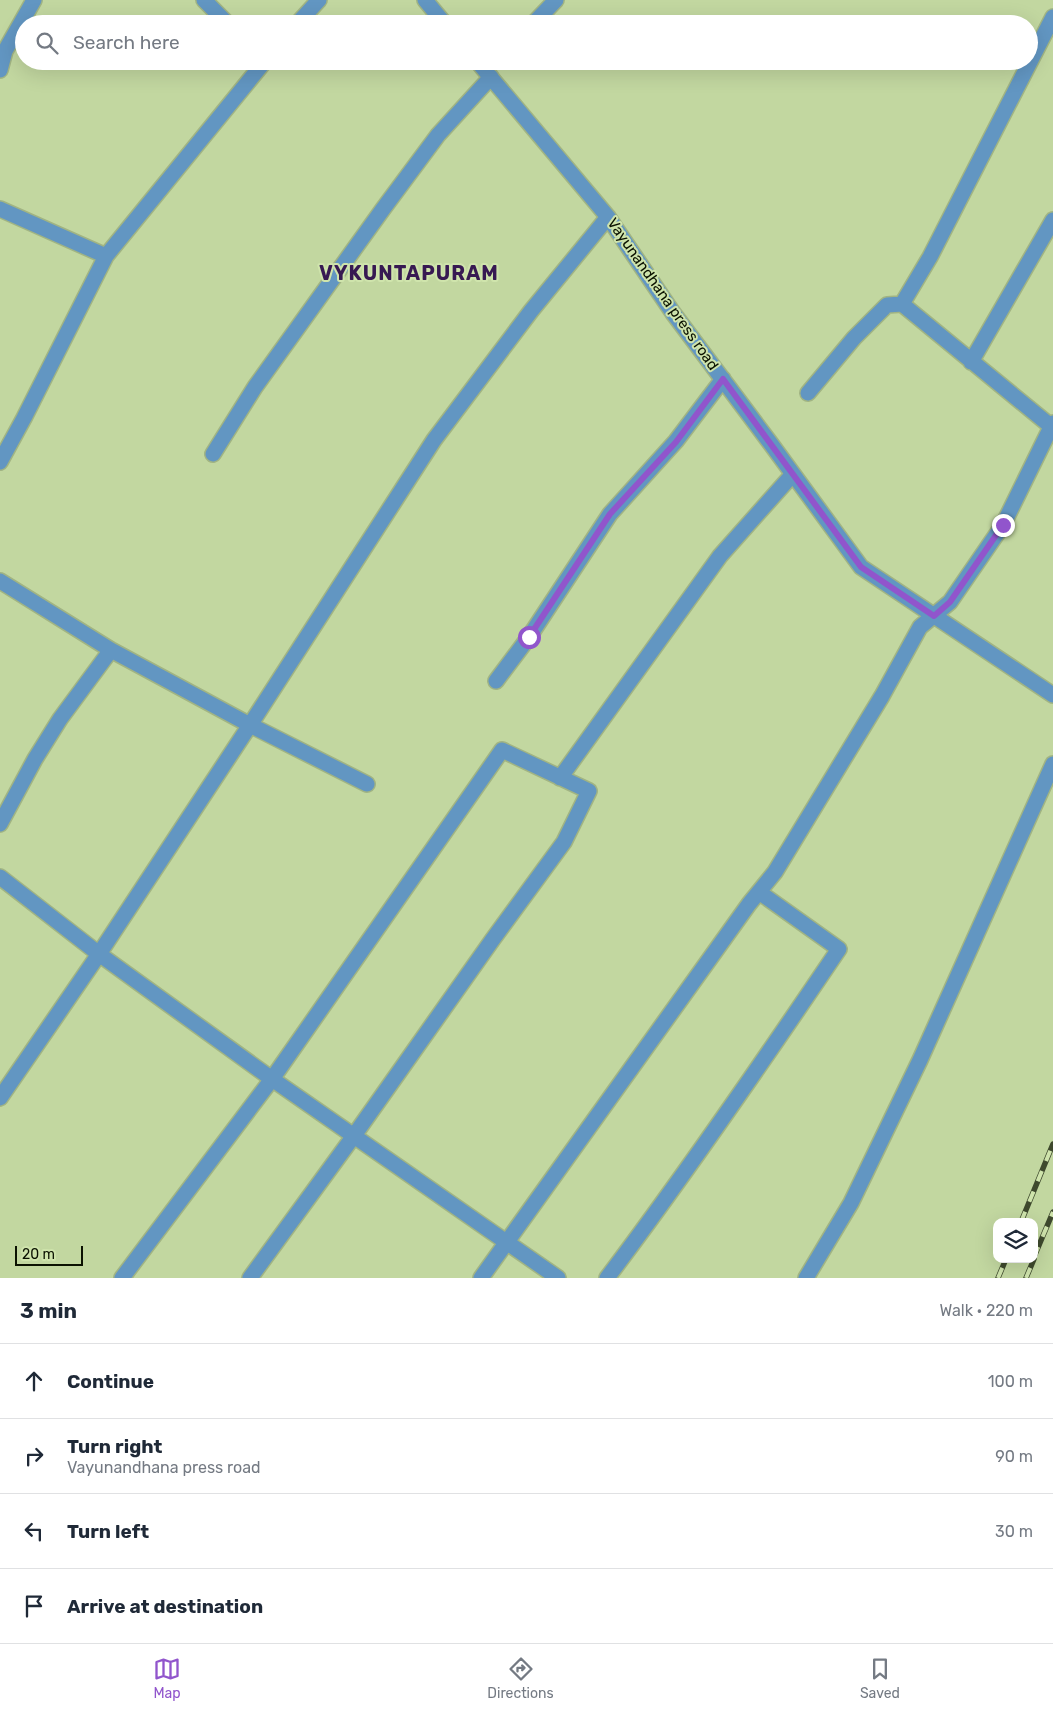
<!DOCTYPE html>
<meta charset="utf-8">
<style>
:root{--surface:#fff;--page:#f2f2f3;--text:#1f2937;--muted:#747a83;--line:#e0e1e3;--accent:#9155cc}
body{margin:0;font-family:Rubik,sans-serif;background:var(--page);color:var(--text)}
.controls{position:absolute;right:15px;bottom:15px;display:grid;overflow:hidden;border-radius:10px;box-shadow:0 5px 20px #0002}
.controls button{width:45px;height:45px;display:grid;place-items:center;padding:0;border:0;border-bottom:1px solid var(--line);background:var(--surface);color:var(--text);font:25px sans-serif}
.scale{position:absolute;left:15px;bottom:12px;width:68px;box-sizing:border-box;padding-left:5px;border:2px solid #0b1201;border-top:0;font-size:14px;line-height:18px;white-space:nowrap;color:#0b1201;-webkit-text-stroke:4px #cfe4ac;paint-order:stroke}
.stop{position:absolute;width:15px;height:15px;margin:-11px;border:4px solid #9155cc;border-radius:50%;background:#fff}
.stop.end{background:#9155cc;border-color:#fff;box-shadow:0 1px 5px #0008}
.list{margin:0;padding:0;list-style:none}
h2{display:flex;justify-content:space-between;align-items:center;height:65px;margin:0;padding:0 20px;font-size:21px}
h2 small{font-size:16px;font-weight:400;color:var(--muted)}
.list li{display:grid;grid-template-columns:32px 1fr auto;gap:15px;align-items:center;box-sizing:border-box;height:75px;padding:0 20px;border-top:1px solid var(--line)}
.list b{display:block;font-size:19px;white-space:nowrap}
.list p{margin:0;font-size:16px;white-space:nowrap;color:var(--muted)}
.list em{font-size:16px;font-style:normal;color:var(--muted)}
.icon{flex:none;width:28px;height:28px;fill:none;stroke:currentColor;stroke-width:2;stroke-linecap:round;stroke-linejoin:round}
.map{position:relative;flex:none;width:1053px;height:1278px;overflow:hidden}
.search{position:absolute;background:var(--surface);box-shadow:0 5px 20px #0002;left:15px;right:15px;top:15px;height:55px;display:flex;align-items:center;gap:12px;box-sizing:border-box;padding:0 18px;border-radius:28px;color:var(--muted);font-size:19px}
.sheet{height:365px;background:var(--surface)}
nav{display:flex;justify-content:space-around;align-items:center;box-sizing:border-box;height:70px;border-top:1px solid var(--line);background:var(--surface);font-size:14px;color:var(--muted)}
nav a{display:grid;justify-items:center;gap:2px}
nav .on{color:var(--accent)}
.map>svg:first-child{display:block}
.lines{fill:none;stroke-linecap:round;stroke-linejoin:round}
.minor-casing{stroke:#a1b483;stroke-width:18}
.minor{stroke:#6296c2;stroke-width:15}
.rail-casing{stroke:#3e492d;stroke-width:5.5}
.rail{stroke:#cfe4ac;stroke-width:4;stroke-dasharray:11;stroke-linecap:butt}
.route{stroke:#9155cc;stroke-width:6}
.labels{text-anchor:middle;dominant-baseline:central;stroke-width:4;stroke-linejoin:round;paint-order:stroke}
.street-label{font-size:15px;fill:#0b1201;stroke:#cfe4ac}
.district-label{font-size:20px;font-weight:bold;letter-spacing:1px;fill:#371952;stroke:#cfe4ac}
</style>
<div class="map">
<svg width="1053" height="1278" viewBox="0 0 1053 1278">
<rect width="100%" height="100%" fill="#c2d7a0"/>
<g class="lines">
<defs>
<path id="minor" d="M 204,0 L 228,24
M 425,0 L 445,24
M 297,24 L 319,0
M 533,24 L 556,0
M 477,61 L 608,217 L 673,313 L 771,444 L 861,567 L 1053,695
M 0,70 L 5,51 L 34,0
M 0,209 L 106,256
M 902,304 L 1053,428
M 971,362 L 1053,220
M 808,393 L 854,338 L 887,305 L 902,304 L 930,257 L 1053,17
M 213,454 L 255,387 L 383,209 L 438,135 L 491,77
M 0,462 L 24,418 L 106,256 L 265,61
M 0,581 L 111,650 L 250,725 L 367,784
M 496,681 L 529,637 L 610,514 L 676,441 L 723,379
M 560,778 L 720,556 L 793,474
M 0,824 L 35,759 L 60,719 L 111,650
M 0,877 L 99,954 L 272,1079 L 558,1278
M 0,1098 L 99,954 L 250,725 L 434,440 L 531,311 L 608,217
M 122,1278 L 272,1079 L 502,750 L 589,791 L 564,842 L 493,939 L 353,1137 L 250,1278
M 481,1278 L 749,904 L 775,872 L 882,696 L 920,627 L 950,602 L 1003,525 L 1053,423
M 607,1278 C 688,1171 764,1060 839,949 L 759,892
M 806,1278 L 851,1203 L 920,1060 L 1053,764"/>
</defs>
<use href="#minor" class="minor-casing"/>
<use href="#minor" class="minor"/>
<defs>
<path id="rail" d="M 1021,1222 L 1053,1144
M 1034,1257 L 1053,1212
M 998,1278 L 1006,1259
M 1026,1278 L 1034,1259"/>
</defs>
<use href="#rail" class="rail-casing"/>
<use href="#rail" class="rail"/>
</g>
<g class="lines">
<path class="route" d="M 529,637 L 610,514 L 676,442 L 723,379 L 861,567 L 934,616 L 950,602 L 1003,525"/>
</g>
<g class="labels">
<g class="street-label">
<text transform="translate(663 294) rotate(55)">Vayunandhana press road</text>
</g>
<g class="district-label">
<text x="409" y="273">VYKUNTAPURAM</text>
</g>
</g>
</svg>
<div class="controls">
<button><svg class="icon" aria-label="layers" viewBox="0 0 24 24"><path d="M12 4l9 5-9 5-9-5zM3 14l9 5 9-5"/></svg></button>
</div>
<div class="scale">20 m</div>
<div class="stop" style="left:529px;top:637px"></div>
<div class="stop end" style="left:1003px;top:525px"></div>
<div class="search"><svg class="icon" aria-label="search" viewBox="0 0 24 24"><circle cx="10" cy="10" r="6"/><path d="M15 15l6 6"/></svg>Search here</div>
</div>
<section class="sheet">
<h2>3 min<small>Walk · 220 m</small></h2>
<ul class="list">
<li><svg class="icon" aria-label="ahead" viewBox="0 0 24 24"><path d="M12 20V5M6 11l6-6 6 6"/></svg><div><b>Continue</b></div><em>100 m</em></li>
<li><svg class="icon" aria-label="right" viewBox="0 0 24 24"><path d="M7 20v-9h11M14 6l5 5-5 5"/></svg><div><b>Turn right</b><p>Vayunandhana press road</p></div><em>90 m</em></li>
<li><svg class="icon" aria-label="left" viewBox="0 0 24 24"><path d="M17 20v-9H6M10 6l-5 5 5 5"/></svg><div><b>Turn left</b></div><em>30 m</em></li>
<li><svg class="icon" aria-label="arrive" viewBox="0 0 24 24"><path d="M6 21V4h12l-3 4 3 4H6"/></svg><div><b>Arrive at destination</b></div></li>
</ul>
</section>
<nav>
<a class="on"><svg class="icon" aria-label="map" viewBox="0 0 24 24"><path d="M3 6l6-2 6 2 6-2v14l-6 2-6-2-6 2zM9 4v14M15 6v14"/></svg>Map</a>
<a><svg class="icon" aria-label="directions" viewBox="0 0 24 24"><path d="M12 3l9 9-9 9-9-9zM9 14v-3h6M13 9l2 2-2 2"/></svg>Directions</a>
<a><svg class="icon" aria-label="saved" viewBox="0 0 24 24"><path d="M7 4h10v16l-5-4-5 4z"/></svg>Saved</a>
</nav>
